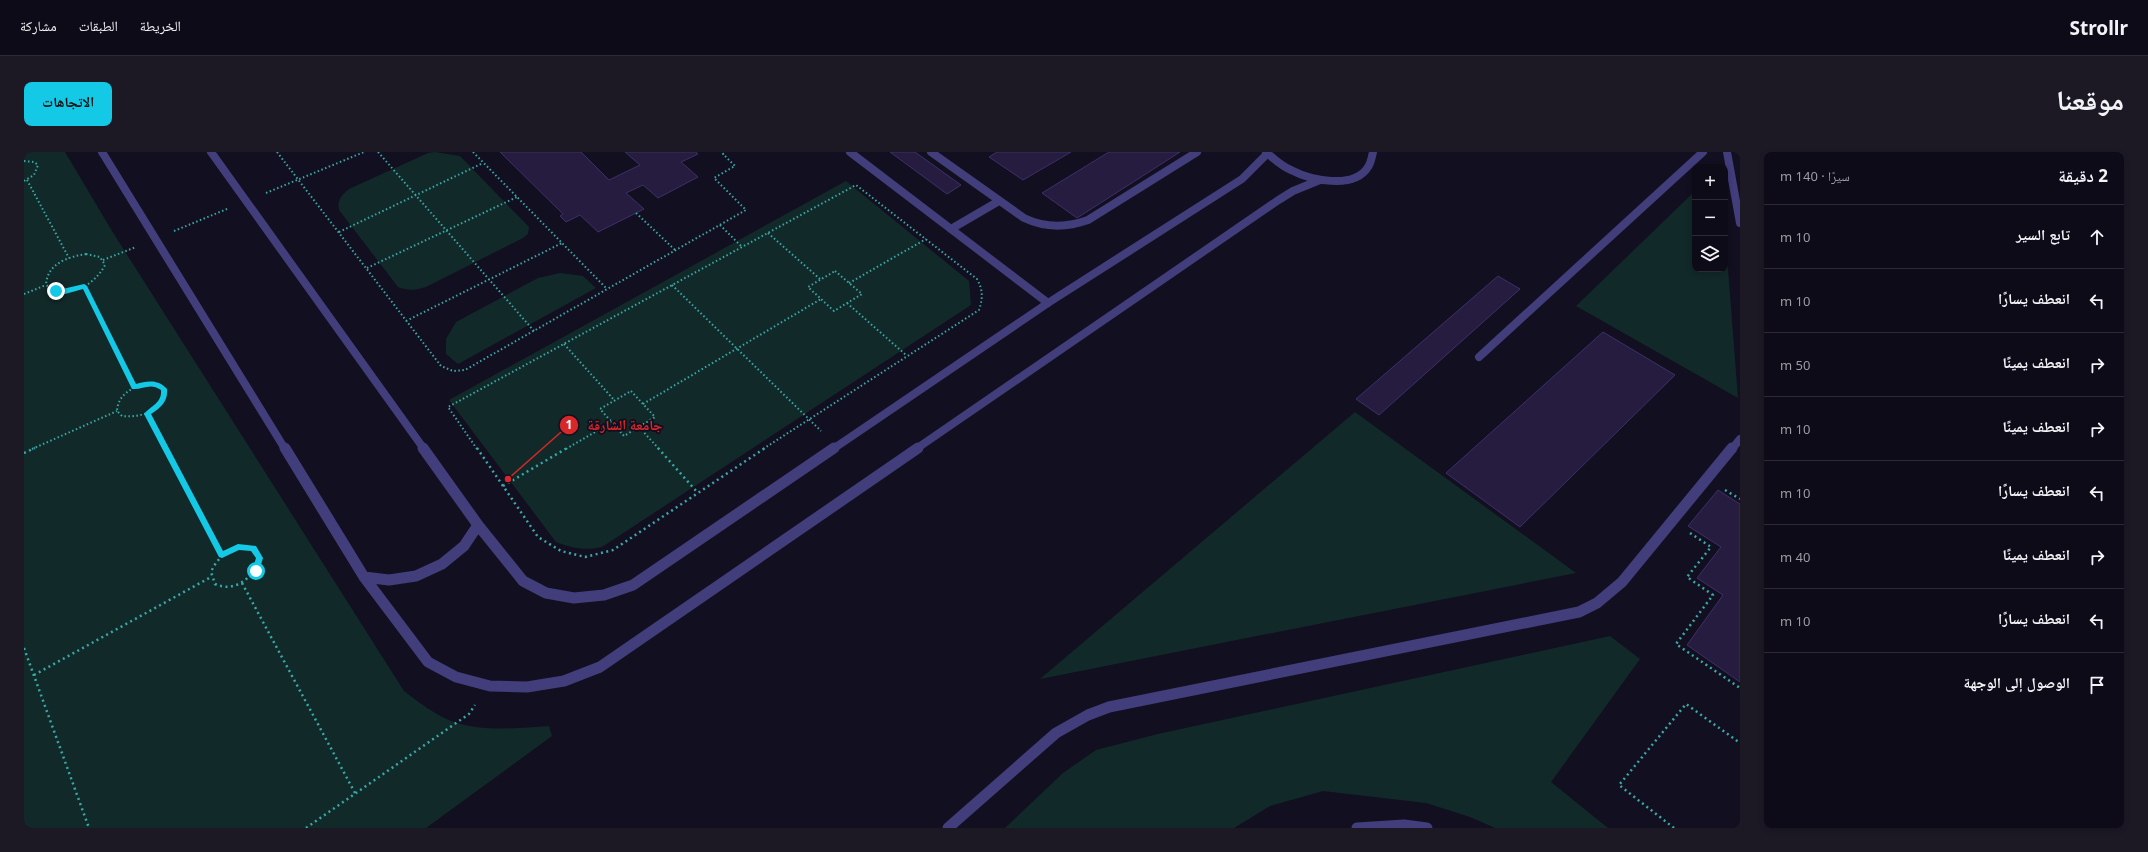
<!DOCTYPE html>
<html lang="ar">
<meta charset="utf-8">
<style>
:root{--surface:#0e0b18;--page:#1c1925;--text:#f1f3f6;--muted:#9b9ba2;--line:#2e2b37;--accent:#13c9e6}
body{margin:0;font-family:"Noto Sans","Noto Naskh Arabic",sans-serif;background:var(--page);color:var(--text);direction:rtl}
.controls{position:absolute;right:12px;top:12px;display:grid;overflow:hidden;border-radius:8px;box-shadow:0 2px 6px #0003}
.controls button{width:36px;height:36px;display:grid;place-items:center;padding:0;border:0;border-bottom:1px solid var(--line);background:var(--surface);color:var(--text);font:20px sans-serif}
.stop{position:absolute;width:12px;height:12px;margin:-9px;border:3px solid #13c9e6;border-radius:50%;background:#fff}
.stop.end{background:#13c9e6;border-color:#fff;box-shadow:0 1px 4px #0008}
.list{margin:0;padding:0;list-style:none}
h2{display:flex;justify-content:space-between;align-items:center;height:52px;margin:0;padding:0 16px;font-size:17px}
h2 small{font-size:13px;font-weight:400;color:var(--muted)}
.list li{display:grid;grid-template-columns:26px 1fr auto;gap:12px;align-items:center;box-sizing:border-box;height:64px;padding:0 16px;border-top:1px solid var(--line)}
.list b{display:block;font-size:15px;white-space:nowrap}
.list em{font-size:13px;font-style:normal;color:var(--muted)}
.icon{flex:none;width:22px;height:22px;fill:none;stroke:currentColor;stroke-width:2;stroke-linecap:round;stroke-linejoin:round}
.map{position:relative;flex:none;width:1716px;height:676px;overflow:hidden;direction:ltr;border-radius:8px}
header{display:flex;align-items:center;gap:24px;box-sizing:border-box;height:56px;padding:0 20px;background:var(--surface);border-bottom:1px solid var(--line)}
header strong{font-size:19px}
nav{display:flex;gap:22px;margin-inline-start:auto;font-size:14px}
.intro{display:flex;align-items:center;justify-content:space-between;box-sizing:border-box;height:96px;padding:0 24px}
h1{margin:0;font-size:28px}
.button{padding:10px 18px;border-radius:8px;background:var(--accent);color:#111;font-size:14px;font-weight:700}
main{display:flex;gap:24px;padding:0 24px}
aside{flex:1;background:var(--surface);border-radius:8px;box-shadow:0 2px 6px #0003}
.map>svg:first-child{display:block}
.green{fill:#122929}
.building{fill:#251c3f;stroke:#3e3069}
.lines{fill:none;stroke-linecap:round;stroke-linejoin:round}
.path-far1{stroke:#38a9a6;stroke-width:2;stroke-dasharray:1.5 2.5;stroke-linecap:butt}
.path{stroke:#38a9a6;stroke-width:2.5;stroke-dasharray:2 3.5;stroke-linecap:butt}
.service-far1{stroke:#423d7b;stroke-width:8}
.service{stroke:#423d7b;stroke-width:11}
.minor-far1{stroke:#423d7b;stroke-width:8}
.minor{stroke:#423d7b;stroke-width:11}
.route{fill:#13c9e6}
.leader{fill:none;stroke:#d62828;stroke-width:1.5}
.callout-dot{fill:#d62828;stroke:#120f20;stroke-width:1.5}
.mark-label{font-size:12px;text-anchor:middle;font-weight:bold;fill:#fff}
.callout-label{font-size:14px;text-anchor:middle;font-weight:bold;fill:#d62828;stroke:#120f20;stroke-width:3.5;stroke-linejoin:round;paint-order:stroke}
</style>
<header>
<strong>Strollr</strong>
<nav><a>الخريطة</a><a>الطبقات</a><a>مشاركة</a></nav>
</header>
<div class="intro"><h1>موقعنا</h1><a class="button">الاتجاهات</a></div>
<main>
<aside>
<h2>2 دقيقة<small>سيرًا · 140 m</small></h2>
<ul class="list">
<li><svg class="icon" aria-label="ahead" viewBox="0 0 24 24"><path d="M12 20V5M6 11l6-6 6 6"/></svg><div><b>تابع السير</b></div><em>10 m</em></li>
<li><svg class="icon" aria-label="left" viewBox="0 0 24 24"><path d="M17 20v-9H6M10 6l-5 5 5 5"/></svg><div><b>انعطف يسارًا</b></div><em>10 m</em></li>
<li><svg class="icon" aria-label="right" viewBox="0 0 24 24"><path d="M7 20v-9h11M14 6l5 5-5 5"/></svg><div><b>انعطف يمينًا</b></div><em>50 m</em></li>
<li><svg class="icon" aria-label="right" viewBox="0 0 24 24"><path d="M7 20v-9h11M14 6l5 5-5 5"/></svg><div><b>انعطف يمينًا</b></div><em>10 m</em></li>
<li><svg class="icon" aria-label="left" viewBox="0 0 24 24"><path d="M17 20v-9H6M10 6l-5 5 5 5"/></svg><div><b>انعطف يسارًا</b></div><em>10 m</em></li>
<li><svg class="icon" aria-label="right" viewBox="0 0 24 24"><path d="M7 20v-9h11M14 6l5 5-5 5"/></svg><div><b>انعطف يمينًا</b></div><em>40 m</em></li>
<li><svg class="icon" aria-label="left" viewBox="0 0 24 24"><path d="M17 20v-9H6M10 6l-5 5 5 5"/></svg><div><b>انعطف يسارًا</b></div><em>10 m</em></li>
<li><svg class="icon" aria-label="arrive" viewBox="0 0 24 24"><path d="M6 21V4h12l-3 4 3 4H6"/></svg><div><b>الوصول إلى الوجهة</b></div></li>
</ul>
</aside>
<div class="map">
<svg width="1716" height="676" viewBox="0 0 1716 676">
<rect width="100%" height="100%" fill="#120f20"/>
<path class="green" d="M 0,0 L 41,0 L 88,79 L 380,539 C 396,551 411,563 430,570 C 460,580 494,576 525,574 L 528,584 L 402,676 L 0,676 Z
M 411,0 L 436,4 L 505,75 L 504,82 L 499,86 L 402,135 C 392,138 384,139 374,135 L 315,58 C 313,47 318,43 325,37 L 404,1 Z
M 822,29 L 945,129 L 947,153 L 578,395 C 560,399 548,396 532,390 L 425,248 Z
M 1671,39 L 1671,117 L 1701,117 L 1701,78 L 1714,246 L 1552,154 Z
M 536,121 L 559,124 L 572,136 L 434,212 L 422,202 L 422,187 L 432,170 L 514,126 Z
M 1331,260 L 1552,421 L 1016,527 Z
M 1586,484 L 1616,507 L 1527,630 L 1584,676 L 1471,676 L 1446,665 L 1402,651 L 1299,639 L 1246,654 L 1210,676 L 981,676 L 1039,621 L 1072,598 L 1134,582 Z"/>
<path class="building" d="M 476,0 L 557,0 L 585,28 L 616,13 L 601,0 L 672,0 L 674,2 L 657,10 L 674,25 L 634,46 L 619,33 L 602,41 L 620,57 L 574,80 L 556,63 L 542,70 L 536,64 L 539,62 Z
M 866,0 L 891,0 L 937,33 L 923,42 Z
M 973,0 L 1047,0 L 999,28 L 965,5 Z
M 1085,0 L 1156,0 L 1053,66 L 1018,41 Z
M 1474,124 L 1496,137 L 1355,263 L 1332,247 Z
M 1579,180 L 1651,223 L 1496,375 L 1422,321 Z
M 1694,338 L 1716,352 L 1716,530 L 1663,493 L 1699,443 L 1673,426 L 1697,395 L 1664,374 Z"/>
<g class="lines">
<path class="path-far1" d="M 253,0 L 417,214 L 429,219 L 441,218 L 722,58 L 690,26 L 711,14 L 699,2 L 702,0
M 354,0 L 510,179
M 449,0 L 583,137
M 0,9 L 10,10 L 14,13 L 10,23 L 0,29
M 3,28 L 45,106
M 242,41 L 340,0
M 612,61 L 651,98
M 696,73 L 718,95
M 150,79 L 203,57
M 315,80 L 459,11
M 744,81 L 796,127
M 62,102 L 76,105 L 81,113 C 70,134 44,148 22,133 C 23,112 43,105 62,102 Z
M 79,108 L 112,95
M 343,116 L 493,45
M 811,119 L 838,142 L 810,159 L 784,135 Z
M 825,131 L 902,87
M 648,133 L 797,279
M 60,134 L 110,235
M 0,142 L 22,133
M 823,151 L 882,203
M 382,169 L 538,91
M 540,192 L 591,249
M 122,231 L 133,232 L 140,237 C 138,259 118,266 98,264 L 93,259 C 94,242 108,236 122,231 Z
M 607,239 L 631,265 L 600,284 L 576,257 Z
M 619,252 L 797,147
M 123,262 L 142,297
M 615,275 L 635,297
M 8,297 L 93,259
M 453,297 L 424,255 L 832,33 L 953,127 C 959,138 959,146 955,158 L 739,297
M 542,297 L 588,270"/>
<path class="path" d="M 141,296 L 198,403
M 453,296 L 514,385 L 537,399 L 561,405 L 589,398 L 741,296
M 634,296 L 673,340
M 0,301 L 11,296
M 479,334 L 543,296
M 1701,338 L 1716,347
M 1666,381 L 1687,395 L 1663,425 L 1689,443 L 1652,492 L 1716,536
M 222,394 L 234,400 L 236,408 C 228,426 211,441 191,432 L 187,420 C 194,404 205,397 222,394 Z
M 218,431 L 331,641
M 0,496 L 65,676
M 10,523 L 187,425
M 282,676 L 445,562 L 451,553
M 1650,676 L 1595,633 L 1662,552 L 1716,591"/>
<path class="service-far1" d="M 826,0 L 1024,151
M 907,0 L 1000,66 C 1021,76 1042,76 1064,68 L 1173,0
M 1703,0 L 1716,71
M 927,77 L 975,49
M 1455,205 L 1679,0
M 1708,297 L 1716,287"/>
<path class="service" d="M 924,676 L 1032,581 L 1064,563 L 1085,555 L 1555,460 L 1573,451 L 1598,430 L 1708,296
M 1333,676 L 1380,673 L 1403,676"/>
<path class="minor-far1" d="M 78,0 L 261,297
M 187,0 L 400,297
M 1242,0 C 1250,7 1257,14 1267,18 C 1286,28 1330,38 1344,15 C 1347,11 1348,4 1349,0
M 809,297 L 1024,151 L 1218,27 L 1243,2
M 892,297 L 1253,49 L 1269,39 L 1296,28"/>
<path class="minor" d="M 261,296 L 340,425 L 404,510 L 432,525 L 466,534 L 503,535 L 540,529 L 576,515 L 894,296
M 399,296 L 454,373 L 499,429 L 522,441 L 550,446 L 580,443 L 609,433 L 810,296
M 340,425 L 365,428 L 392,424 L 418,412 L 440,394 L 454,373"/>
</g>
<path class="route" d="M 60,132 L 63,134 L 112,232 C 123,229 134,227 143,237 C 144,250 137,255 127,262 L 199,399 L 214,392 L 232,394 L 239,406 L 234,422 L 229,422 L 228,419 L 232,406 L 227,399 L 215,398 L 198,406 L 195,405 L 120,262 C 128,253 138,251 137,238 C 126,230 119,238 108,237 L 59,137 L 41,142 L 30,139 Z"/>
<path class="leader" d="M484 327L545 273"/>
<g class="callout-dot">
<circle cx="484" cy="327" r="4"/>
<circle cx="545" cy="273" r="10"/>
</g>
<g class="mark-label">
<text x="545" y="277">1</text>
</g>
<g class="callout-label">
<text x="601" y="278">جامعة الشارقة</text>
</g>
</svg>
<div class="controls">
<button>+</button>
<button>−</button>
<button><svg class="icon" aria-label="layers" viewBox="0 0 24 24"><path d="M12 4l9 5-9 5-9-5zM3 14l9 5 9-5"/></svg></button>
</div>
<div class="stop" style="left:232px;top:419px"></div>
<div class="stop end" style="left:32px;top:139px"></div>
</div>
</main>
